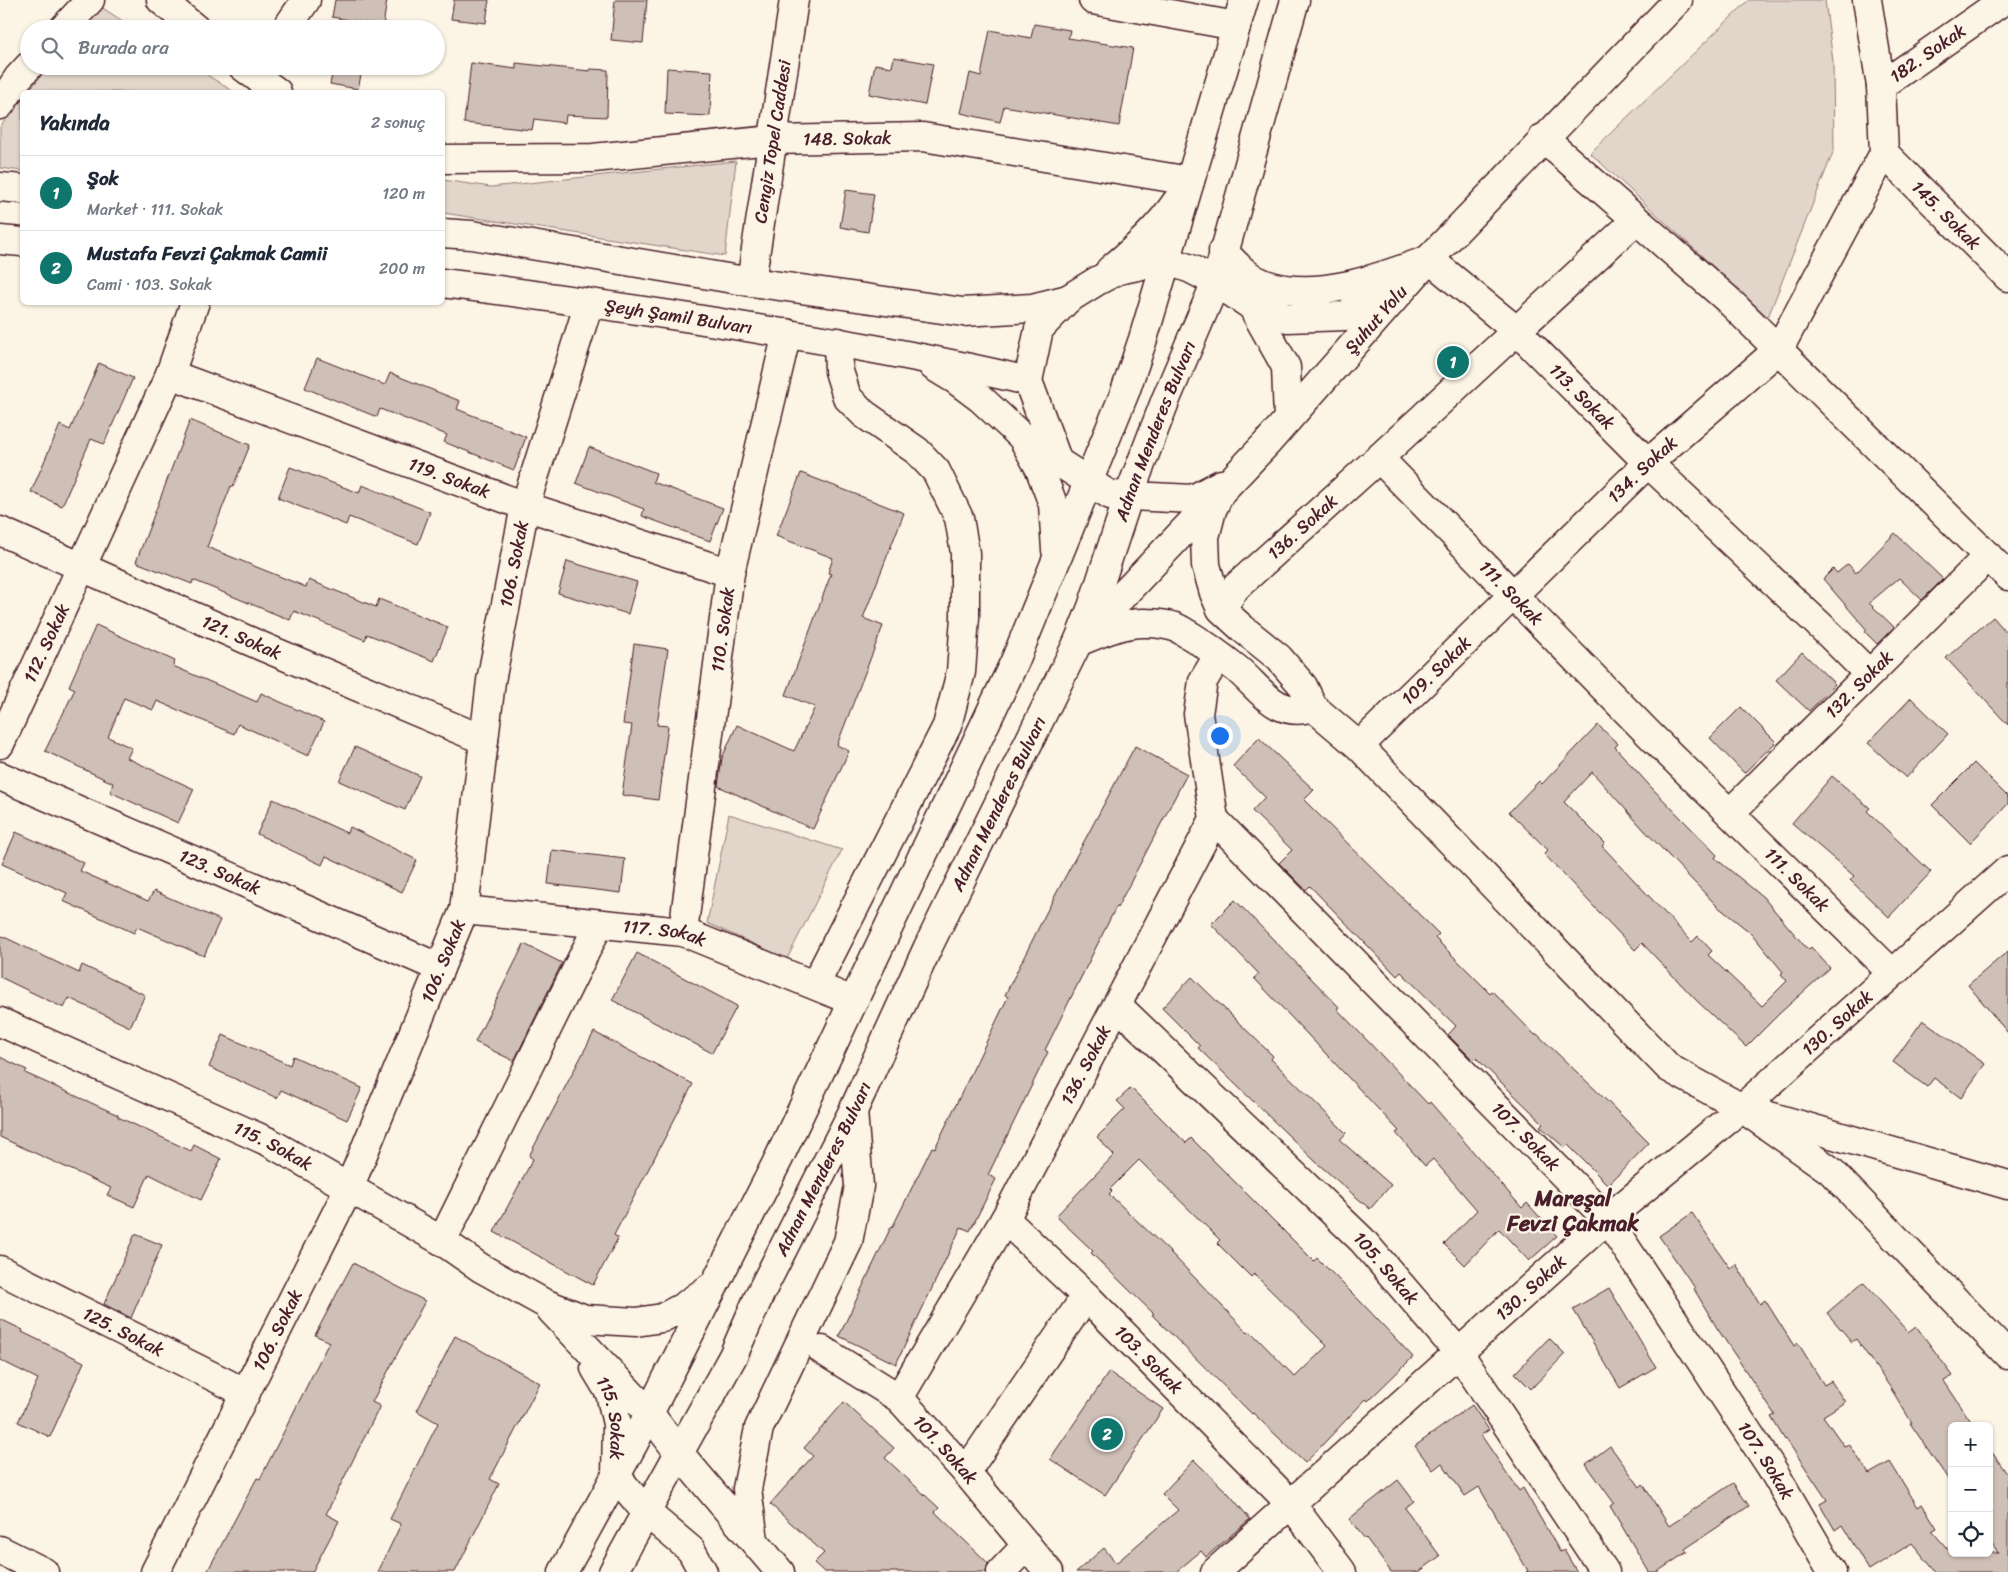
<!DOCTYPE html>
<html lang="tr">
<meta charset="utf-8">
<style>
:root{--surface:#fff;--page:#f6f6f7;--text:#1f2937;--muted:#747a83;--line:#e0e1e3;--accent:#0f766e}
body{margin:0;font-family:Sriracha,sans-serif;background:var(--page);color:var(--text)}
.controls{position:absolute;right:15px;bottom:15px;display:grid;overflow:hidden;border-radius:8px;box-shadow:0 1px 4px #0004}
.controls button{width:45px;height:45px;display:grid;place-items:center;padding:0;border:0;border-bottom:1px solid var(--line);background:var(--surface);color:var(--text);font:25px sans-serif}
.you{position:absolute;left:1219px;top:735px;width:18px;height:18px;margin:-12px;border:4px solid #fff;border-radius:50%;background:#1a73e8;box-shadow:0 0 0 8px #1a73e833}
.badge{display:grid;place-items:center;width:32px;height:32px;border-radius:50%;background:var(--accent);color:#fff;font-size:16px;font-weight:700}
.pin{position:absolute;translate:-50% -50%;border:2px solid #fff;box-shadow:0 1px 5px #0006}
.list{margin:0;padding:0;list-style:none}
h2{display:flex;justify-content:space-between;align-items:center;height:65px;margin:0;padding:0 20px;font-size:21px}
h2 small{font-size:16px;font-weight:400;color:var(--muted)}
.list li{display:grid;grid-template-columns:32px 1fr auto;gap:15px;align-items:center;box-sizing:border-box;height:75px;padding:0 20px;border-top:1px solid var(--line)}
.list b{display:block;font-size:19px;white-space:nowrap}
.list p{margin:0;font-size:16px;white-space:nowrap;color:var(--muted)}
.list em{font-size:16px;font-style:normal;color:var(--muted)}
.icon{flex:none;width:28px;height:28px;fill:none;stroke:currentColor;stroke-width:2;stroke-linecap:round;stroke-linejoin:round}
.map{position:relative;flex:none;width:2008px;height:1572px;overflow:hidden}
.search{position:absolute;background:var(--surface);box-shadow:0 1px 4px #0004;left:20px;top:20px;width:425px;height:55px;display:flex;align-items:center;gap:12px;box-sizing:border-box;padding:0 18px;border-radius:28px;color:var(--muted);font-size:19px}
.panel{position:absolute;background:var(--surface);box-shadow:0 1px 4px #0004;left:20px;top:90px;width:425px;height:215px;border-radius:8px}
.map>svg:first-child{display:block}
.green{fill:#e2d5ca;stroke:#967a7a}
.building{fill:#cfc0b7;stroke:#4a1f2b;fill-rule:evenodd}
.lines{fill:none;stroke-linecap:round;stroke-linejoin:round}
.minor-casing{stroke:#4a1f2b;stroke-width:31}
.major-casing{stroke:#4a1f2b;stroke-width:31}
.minor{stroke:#fcf5e5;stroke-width:28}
.major{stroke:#fcf5e5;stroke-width:28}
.labels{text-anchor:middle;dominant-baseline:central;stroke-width:4.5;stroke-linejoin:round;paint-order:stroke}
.street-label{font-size:18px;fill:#4a1f2b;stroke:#fcf5e5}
.district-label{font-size:22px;font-weight:bold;fill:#4a1f2b;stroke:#fcf5e5}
</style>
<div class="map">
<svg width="2008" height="1572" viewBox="0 0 2008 1572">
<rect width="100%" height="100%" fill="#fcf5e5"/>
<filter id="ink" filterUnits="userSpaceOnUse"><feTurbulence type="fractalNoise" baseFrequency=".02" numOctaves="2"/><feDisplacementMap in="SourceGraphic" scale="10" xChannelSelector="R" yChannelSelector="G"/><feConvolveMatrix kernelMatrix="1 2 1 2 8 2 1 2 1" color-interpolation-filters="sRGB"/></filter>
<g filter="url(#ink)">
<path class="green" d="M 1749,0 L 1825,0 L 1833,61 L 1834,150 L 1768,317 L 1590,153 Z
M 98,5 L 135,29 L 79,29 Z
M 49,66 L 193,66 L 234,92 L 28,92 Z
M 22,99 L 22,171 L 0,168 L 0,127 Z
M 736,161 L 725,256 L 443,213 L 443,180 L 491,187 Z
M 729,814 L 842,850 L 787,959 L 707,923 Z"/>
<path class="building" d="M 335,0 L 387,0 L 383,26 L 332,17 Z
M 454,0 L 489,0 L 486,23 L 451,19 Z
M 615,0 L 647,0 L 643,43 L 611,40 Z
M 1034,24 L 1070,30 L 1068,38 L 1133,48 L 1119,126 L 1004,106 L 1000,122 L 961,113 L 970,73 L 981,76 L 990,30 L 1031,38 Z
M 894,57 L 933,64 L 925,105 L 869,94 L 875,64 L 892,67 Z
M 471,63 L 516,69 L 516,63 L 590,71 L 590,69 L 608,70 L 607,117 L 566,115 L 565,123 L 534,119 L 532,130 L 464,123 Z
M 334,66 L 363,66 L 358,89 L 330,84 Z
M 667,68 L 712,71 L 710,116 L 665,114 Z
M 846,190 L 874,194 L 868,232 L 840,227 Z
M 317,358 L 385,385 L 390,373 L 460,401 L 457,409 L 526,437 L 514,470 L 444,442 L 447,435 L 380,409 L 377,417 L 305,388 Z
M 99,363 L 133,378 L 104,444 L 91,439 L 62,506 L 31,492 L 60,425 L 70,430 Z
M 190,420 L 250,445 L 233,487 L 231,486 L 207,547 L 306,587 L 309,580 L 376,607 L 379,599 L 448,627 L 434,661 L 367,634 L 365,640 L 294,611 L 290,620 L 193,580 L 192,584 L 136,562 Z
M 589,447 L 656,473 L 653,482 L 723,508 L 710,541 L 642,516 L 644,509 L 576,483 Z
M 290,467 L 359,493 L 362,485 L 430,512 L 418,544 L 349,517 L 346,525 L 278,498 Z
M 801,473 L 904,513 L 863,618 L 883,626 L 837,745 L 849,751 L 813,829 L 718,786 L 722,758 L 737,725 L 794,751 L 815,707 L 786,695 L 831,574 L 828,573 L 833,558 L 776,536 Z
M 1895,533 L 1943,579 L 1922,600 L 1899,578 L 1869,603 L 1894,627 L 1877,644 L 1865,632 L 1867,630 L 1823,579 L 1833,569 L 1837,573 L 1848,564 L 1856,573 Z
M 567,561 L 637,582 L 628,614 L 558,593 Z
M 1993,617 L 2008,634 L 2008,725 L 1946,658 Z
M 96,625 L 175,661 L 173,666 L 257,702 L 261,693 L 324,722 L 308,756 L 238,724 L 234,734 L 157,701 L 153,710 L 124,698 L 108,737 L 132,748 L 127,758 L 194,789 L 178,823 L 110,792 L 113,783 L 45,751 L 75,689 L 69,686 Z
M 634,644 L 668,649 L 657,725 L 668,726 L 658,800 L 622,795 L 632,725 L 623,724 Z
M 1802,652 L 1835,684 L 1809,711 L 1776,680 Z
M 1911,698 L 1948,734 L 1906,778 L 1868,743 Z
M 1741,707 L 1776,742 L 1744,773 L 1710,738 Z
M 1598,725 L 1618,744 L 1615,747 L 1650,786 L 1717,855 L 1715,858 L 1763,897 L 1808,950 L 1811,947 L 1830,968 L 1780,1013 L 1746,1047 L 1696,1000 L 1642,943 L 1635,950 L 1544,854 L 1548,850 L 1509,812 L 1539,781 L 1542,784 ZM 1592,772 L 1645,831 L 1717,906 L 1751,933 L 1783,972 L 1781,974 L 1787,981 L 1762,1006 L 1708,955 L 1712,951 L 1698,936 L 1692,942 L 1602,846 L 1605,843 L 1564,802 Z
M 1259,738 L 1314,790 L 1304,800 L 1439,934 L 1435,938 L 1490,993 L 1492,991 L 1535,1035 L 1537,1034 L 1603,1097 L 1649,1143 L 1608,1185 L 1568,1145 L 1565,1148 L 1540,1126 L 1543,1123 L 1476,1058 L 1473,1060 L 1448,1035 L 1456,1026 L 1401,972 L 1397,976 L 1310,886 L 1306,890 L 1279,863 L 1292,850 L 1252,811 L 1265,797 L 1233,766 Z
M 1135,746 L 1187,774 L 1117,908 L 1116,907 L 1045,1050 L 1048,1052 L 988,1175 L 996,1179 L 970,1231 L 961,1227 L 896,1364 L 839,1336 L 891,1227 L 892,1228 L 932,1147 L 935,1148 L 1008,997 L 1005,995 L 1048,909 Z
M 355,747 L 420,776 L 405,810 L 339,781 Z
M 1974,763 L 2008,797 L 2008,804 L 1970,843 L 1932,805 Z
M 1832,776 L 1870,808 L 1867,811 L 1931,872 L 1889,917 L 1850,880 L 1854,876 L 1792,823 Z
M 273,799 L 347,833 L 350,827 L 417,860 L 402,892 L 326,856 L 322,865 L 257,834 Z
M 16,832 L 84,863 L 80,871 L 148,901 L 154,891 L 220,920 L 204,956 L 137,927 L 134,933 L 63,901 L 67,893 L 2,864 Z
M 552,850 L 625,859 L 621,893 L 548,884 Z
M 1235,900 L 1339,1007 L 1337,1009 L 1428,1104 L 1430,1102 L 1522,1208 L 1527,1203 L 1557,1236 L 1529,1261 L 1499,1229 L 1465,1265 L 1444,1244 L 1477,1210 L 1433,1159 L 1425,1166 L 1396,1133 L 1399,1131 L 1254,978 L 1259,974 L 1211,924 Z
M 0,935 L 79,973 L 82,965 L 145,995 L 130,1027 L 69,998 L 64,1008 L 0,977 Z
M 524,944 L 562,963 L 514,1061 L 475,1042 Z
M 2008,951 L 2008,1033 L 1968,985 Z
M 637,953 L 737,1006 L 712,1053 L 612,1000 Z
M 1192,977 L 1273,1056 L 1271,1059 L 1346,1133 L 1340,1140 L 1391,1185 L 1370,1209 L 1317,1163 L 1198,1048 L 1200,1046 L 1162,1008 Z
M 1923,1020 L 1985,1064 L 1961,1098 L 1934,1078 L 1927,1087 L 1893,1062 Z
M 594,1032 L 693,1084 L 614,1235 L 618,1238 L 593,1285 L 494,1232 L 533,1159 L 529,1156 Z
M 223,1035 L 290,1065 L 293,1056 L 362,1088 L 347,1120 L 281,1090 L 277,1098 L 209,1067 Z
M 0,1057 L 27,1070 L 25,1073 L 118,1115 L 118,1117 L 191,1151 L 194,1145 L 221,1159 L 201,1200 L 149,1174 L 134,1207 L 107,1195 L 111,1188 L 0,1137 Z
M 1131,1088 L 1186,1143 L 1191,1138 L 1314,1261 L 1317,1258 L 1359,1300 L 1413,1357 L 1368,1401 L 1366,1399 L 1305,1463 L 1253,1413 L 1252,1414 L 1152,1315 L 1154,1314 L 1091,1253 L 1093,1251 L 1056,1216 L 1114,1155 L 1097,1137 L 1125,1109 L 1117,1101 ZM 1139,1160 L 1220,1240 L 1217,1243 L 1251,1277 L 1254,1274 L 1327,1346 L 1295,1377 L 1250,1331 L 1248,1333 L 1172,1254 L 1109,1194 L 1112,1191 L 1110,1189 Z
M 1692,1213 L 1730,1268 L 1736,1264 L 1760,1304 L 1765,1300 L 1794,1346 L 1798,1343 L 1824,1385 L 1831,1381 L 1845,1402 L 1823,1416 L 1844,1446 L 1849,1444 L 1869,1474 L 1890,1462 L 1918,1507 L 1922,1504 L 1937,1528 L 1932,1531 L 1951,1553 L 1998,1553 L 1989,1540 L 1989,1448 L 2008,1475 L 2008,1572 L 1936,1572 L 1912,1543 L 1869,1570 L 1842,1525 L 1835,1530 L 1820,1504 L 1827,1500 L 1786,1439 L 1785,1440 L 1771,1417 L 1775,1415 L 1717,1328 L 1694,1289 L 1695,1288 L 1659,1236 Z
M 135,1234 L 162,1245 L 131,1318 L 104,1304 Z
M 353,1263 L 425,1301 L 372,1402 L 380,1406 L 326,1514 L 339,1521 L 312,1572 L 207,1572 L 257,1478 L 260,1479 L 329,1342 L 315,1335 Z
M 1863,1282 L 1908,1332 L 1916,1326 L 1953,1376 L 1944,1381 L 1974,1426 L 1952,1426 L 1952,1485 L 1910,1423 L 1912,1423 L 1890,1387 L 1856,1339 L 1852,1342 L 1827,1313 Z
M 1609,1288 L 1656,1367 L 1620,1388 L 1573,1309 Z
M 0,1319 L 23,1330 L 22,1332 L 84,1362 L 50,1437 L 18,1422 L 38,1379 L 0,1360 Z
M 455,1336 L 540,1383 L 490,1479 L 499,1484 L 455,1572 L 378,1572 L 401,1524 L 390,1519 L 438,1423 L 417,1411 Z
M 1549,1338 L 1565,1354 L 1531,1389 L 1515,1373 Z
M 1109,1372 L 1163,1409 L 1105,1495 L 1050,1459 Z
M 844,1402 L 894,1448 L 885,1458 L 939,1508 L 935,1512 L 988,1563 L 986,1572 L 824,1572 L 814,1563 L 824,1553 L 770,1504 L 813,1456 L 804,1448 Z
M 1472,1405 L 1489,1430 L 1481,1435 L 1519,1491 L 1523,1488 L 1560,1552 L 1564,1550 L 1577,1572 L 1526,1572 L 1528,1571 L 1479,1487 L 1465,1496 L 1442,1463 L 1433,1470 L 1415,1446 Z
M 1610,1446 L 1640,1487 L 1643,1484 L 1669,1526 L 1733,1483 L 1749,1506 L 1685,1549 L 1687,1552 L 1657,1572 L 1649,1572 L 1610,1506 L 1614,1503 L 1586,1464 Z
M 1194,1460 L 1229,1494 L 1250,1519 L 1206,1557 L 1201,1551 L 1176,1572 L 1076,1572 L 1104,1548 L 1116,1563 L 1178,1510 L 1162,1494 Z
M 1398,1480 L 1414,1501 L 1405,1508 L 1440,1556 L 1419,1572 L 1391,1572 L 1366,1538 L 1365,1539 L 1349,1519 Z"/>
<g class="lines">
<defs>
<g id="minor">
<path d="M 161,0 L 196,29"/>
<path d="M 1093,0 L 1236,26"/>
<path d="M 1867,0 L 1881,86"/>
<path d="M 63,29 L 90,0"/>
<path d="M 286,29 L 306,0"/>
<path d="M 242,66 L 277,92"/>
<path d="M 0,105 L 18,78 L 29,66"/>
<path d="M 1543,138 L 1727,299 L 2008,576"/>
<path id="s1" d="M 1884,153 L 1881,86 L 2004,0"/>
<path id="s2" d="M 1884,153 L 2008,277"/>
<path id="s3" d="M 442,159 L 593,158 L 772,140 L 923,137 L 1190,181"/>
<path id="s4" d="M 1636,220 L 1379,458 L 1649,734 L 1892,973"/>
<path id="s5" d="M 1429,259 L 1517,331 L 1648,463 L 1829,634 L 1869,674"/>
<path id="s6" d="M 751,282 L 794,0"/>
<path id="s7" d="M 170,374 L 525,506 L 730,573"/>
<path d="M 1221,491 L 1212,510 L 1205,537 L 1206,565 L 1214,593 L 1221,609 L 1243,629 L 1279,658 L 1303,686 L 1313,707 L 1359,746 L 1669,1068 L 1742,1108 L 1830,1170 L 2008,1355"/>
<path id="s8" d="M 0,531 L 261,646 L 484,740"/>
<path id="s9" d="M 1228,599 L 1236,587 L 1379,458"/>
<path d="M 1078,642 C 1100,633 1123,622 1147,623 C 1156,623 1173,625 1181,630 C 1197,639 1222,657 1237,669 C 1261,689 1276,719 1313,707"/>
<path id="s10" d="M 0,744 L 170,374 L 195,302"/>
<path id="s11" d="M 1359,746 L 1648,463 L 1779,349 L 1884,153"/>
<path id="s12" d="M 0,776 L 440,968"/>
<path id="s13" d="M 1730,813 L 1988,556"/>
<path id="s14" d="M 1214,819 L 1607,1219 L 1771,1467 L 1832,1572"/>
<path id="s15" d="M 464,910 L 683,932 L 853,1001"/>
<path id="s16" d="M 683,932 L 730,573 L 787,333"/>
<path d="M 815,985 L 947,726 L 961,672 L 965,617 L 965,553 L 959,518 L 936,471 L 917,451 L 864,414 L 847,397 L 839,371 L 838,342"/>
<path id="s17" d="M 1118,1006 L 1362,1240 L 1459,1353 L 1605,1572"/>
<path d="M 1762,1114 L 2008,1185"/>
<path id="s18" d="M 1005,1219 L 1086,1296 L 1291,1504 L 1342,1572"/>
<path d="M 442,1241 L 599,924"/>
<path id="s19" d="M 0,1270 L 246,1393"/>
<path id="s20" d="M 822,1350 L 899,1398 L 966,1472 L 1049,1572"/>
<path id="s21" d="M 899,1398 L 1005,1219 L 1214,819 L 1198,714 L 1203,681 L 1218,656"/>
<path d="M 966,1472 L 1086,1296"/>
<path d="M 0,1550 L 44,1572"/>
<path id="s22" d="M 155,1572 L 349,1188 L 464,910 L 491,681 L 525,506 L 589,303"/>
<path d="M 1001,1572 L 1027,1545"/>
<path id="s23" d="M 1215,1572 L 1607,1219 L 1742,1108 L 2008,870"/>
</g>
<g id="major">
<path d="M 0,187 L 22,189"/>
<path d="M 442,233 L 472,235 L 751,282 L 963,312 L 1032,308 L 1068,299"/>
<path d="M 0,240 L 22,242"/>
<path d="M 1223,251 C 1236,264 1247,278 1265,284 C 1315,302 1379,278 1425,261"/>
<path d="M 1110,270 C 1135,249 1158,229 1177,201"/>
<path id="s24" d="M 442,283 C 528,293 612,306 697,319 C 808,337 918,355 1028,381"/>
<path d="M 1252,306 L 1287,318 L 1346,316 L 1394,276"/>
<path d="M 933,366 L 956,380 L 980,398 L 1022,437 L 1039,467 L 1053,504 L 1056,550"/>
<path d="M 1221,484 L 1193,499 L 1110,495 L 1058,462 L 1028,381 L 1039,329 L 1068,299 L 1097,281 L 1118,270 L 1166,260 L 1191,269 L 1216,282 L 1252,306 L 1286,367 L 1288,419"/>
<path id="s25" d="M 1088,632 L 1268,442 L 1429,259 L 1678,0"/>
<path id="s26" d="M 0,1022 L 269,1142 L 442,1241 L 481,1268 L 544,1303 L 585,1319 L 636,1322 L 662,1318 L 683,1307 L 711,1287"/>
<path d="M 551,1310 L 649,1413 L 679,1453 L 780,1572"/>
<path id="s27" d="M 595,1368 L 610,1393 L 617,1424 L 616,1476 L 646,1512 L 691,1550 L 703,1572"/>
<path d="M 754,1540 L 747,1489 L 759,1428 L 848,1242 L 859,1186 L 853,1111"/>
<path d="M 563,1572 L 635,1441 L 778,1160 L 1015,661 L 1125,392 L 1143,339 L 1244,0"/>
<path id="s28" d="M 613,1572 L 733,1356 L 760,1294 L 853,1111 L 928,947 L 1078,642 L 1092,607 L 1129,495 L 1166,399 L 1216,282 L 1295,0"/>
</g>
</defs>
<use href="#minor" class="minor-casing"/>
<use href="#major" class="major-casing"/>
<use href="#minor" class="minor"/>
<use href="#major" class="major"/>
</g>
</g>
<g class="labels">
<g class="street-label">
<text stroke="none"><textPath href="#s1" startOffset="124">182. Sokak</textPath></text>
<text stroke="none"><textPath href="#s3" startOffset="406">148. Sokak</textPath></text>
<text stroke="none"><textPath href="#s6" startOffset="142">Cengiz Topel Caddesi</textPath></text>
<text stroke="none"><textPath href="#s2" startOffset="88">145. Sokak</textPath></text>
<text stroke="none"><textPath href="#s24" startOffset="239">Şeyh Şamil Bulvarı</textPath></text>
<text stroke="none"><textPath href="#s25" startOffset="425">Şuhut Yolu</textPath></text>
<text stroke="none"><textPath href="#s5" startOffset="206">113. Sokak</textPath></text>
<text stroke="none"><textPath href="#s28" startOffset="1265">Adnan Menderes Bulvarı</textPath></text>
<text stroke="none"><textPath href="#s11" startOffset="396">134. Sokak</textPath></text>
<text stroke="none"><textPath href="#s7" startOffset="298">119. Sokak</textPath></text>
<text stroke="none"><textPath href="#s9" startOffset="104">136. Sokak</textPath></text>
<text stroke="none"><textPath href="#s22" startOffset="1081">106. Sokak</textPath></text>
<text stroke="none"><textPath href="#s4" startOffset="539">111. Sokak</textPath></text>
<text stroke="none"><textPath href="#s16" startOffset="305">110. Sokak</textPath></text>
<text stroke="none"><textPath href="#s8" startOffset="264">121. Sokak</textPath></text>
<text stroke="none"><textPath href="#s10" startOffset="111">112. Sokak</textPath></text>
<text stroke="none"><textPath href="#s11" startOffset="108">109. Sokak</textPath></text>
<text stroke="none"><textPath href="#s13" startOffset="182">132. Sokak</textPath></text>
<text stroke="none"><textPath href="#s28" startOffset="860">Adnan Menderes Bulvarı</textPath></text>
<text stroke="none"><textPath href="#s12" startOffset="240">123. Sokak</textPath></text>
<text stroke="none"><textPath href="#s4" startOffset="944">111. Sokak</textPath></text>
<text stroke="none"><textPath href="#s15" startOffset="202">117. Sokak</textPath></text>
<text stroke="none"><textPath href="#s22" startOffset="676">106. Sokak</textPath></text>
<text stroke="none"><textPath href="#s23" startOffset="830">130. Sokak</textPath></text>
<text stroke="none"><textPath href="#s21" startOffset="382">136. Sokak</textPath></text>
<text stroke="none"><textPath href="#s14" startOffset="445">107. Sokak</textPath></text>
<text stroke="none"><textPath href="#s26" startOffset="300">115. Sokak</textPath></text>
<text stroke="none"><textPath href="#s28" startOffset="455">Adnan Menderes Bulvarı</textPath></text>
<text stroke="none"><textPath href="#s17" startOffset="375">105. Sokak</textPath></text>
<text stroke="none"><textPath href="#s23" startOffset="425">130. Sokak</textPath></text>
<text stroke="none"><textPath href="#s22" startOffset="271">106. Sokak</textPath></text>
<text stroke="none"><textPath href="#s19" startOffset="138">125. Sokak</textPath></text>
<text stroke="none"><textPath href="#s18" startOffset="201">103. Sokak</textPath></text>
<text stroke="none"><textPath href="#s27" startOffset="54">115. Sokak</textPath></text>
<text stroke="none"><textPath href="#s20" startOffset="160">101. Sokak</textPath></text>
<text stroke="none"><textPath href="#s14" startOffset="850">107. Sokak</textPath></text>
</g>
<g class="district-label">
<text x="1573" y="1198">Mareşal<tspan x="1573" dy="25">Fevzi Çakmak</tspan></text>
</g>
</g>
</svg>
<div class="controls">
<button>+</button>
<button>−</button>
<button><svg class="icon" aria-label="locate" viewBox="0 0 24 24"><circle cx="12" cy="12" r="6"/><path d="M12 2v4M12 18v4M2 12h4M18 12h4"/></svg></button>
</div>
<div class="you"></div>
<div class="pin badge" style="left:1453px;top:362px">1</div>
<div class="pin badge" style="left:1107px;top:1434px">2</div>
<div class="search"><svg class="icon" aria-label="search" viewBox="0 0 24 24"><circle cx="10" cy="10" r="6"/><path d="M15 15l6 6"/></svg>Burada ara</div>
<section class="panel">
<h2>Yakında<small>2 sonuç</small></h2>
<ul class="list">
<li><span class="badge">1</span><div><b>Şok</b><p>Market · 111. Sokak</p></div><em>120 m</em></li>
<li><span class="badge">2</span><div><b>Mustafa Fevzi Çakmak Camii</b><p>Cami · 103. Sokak</p></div><em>200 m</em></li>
</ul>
</section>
</div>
